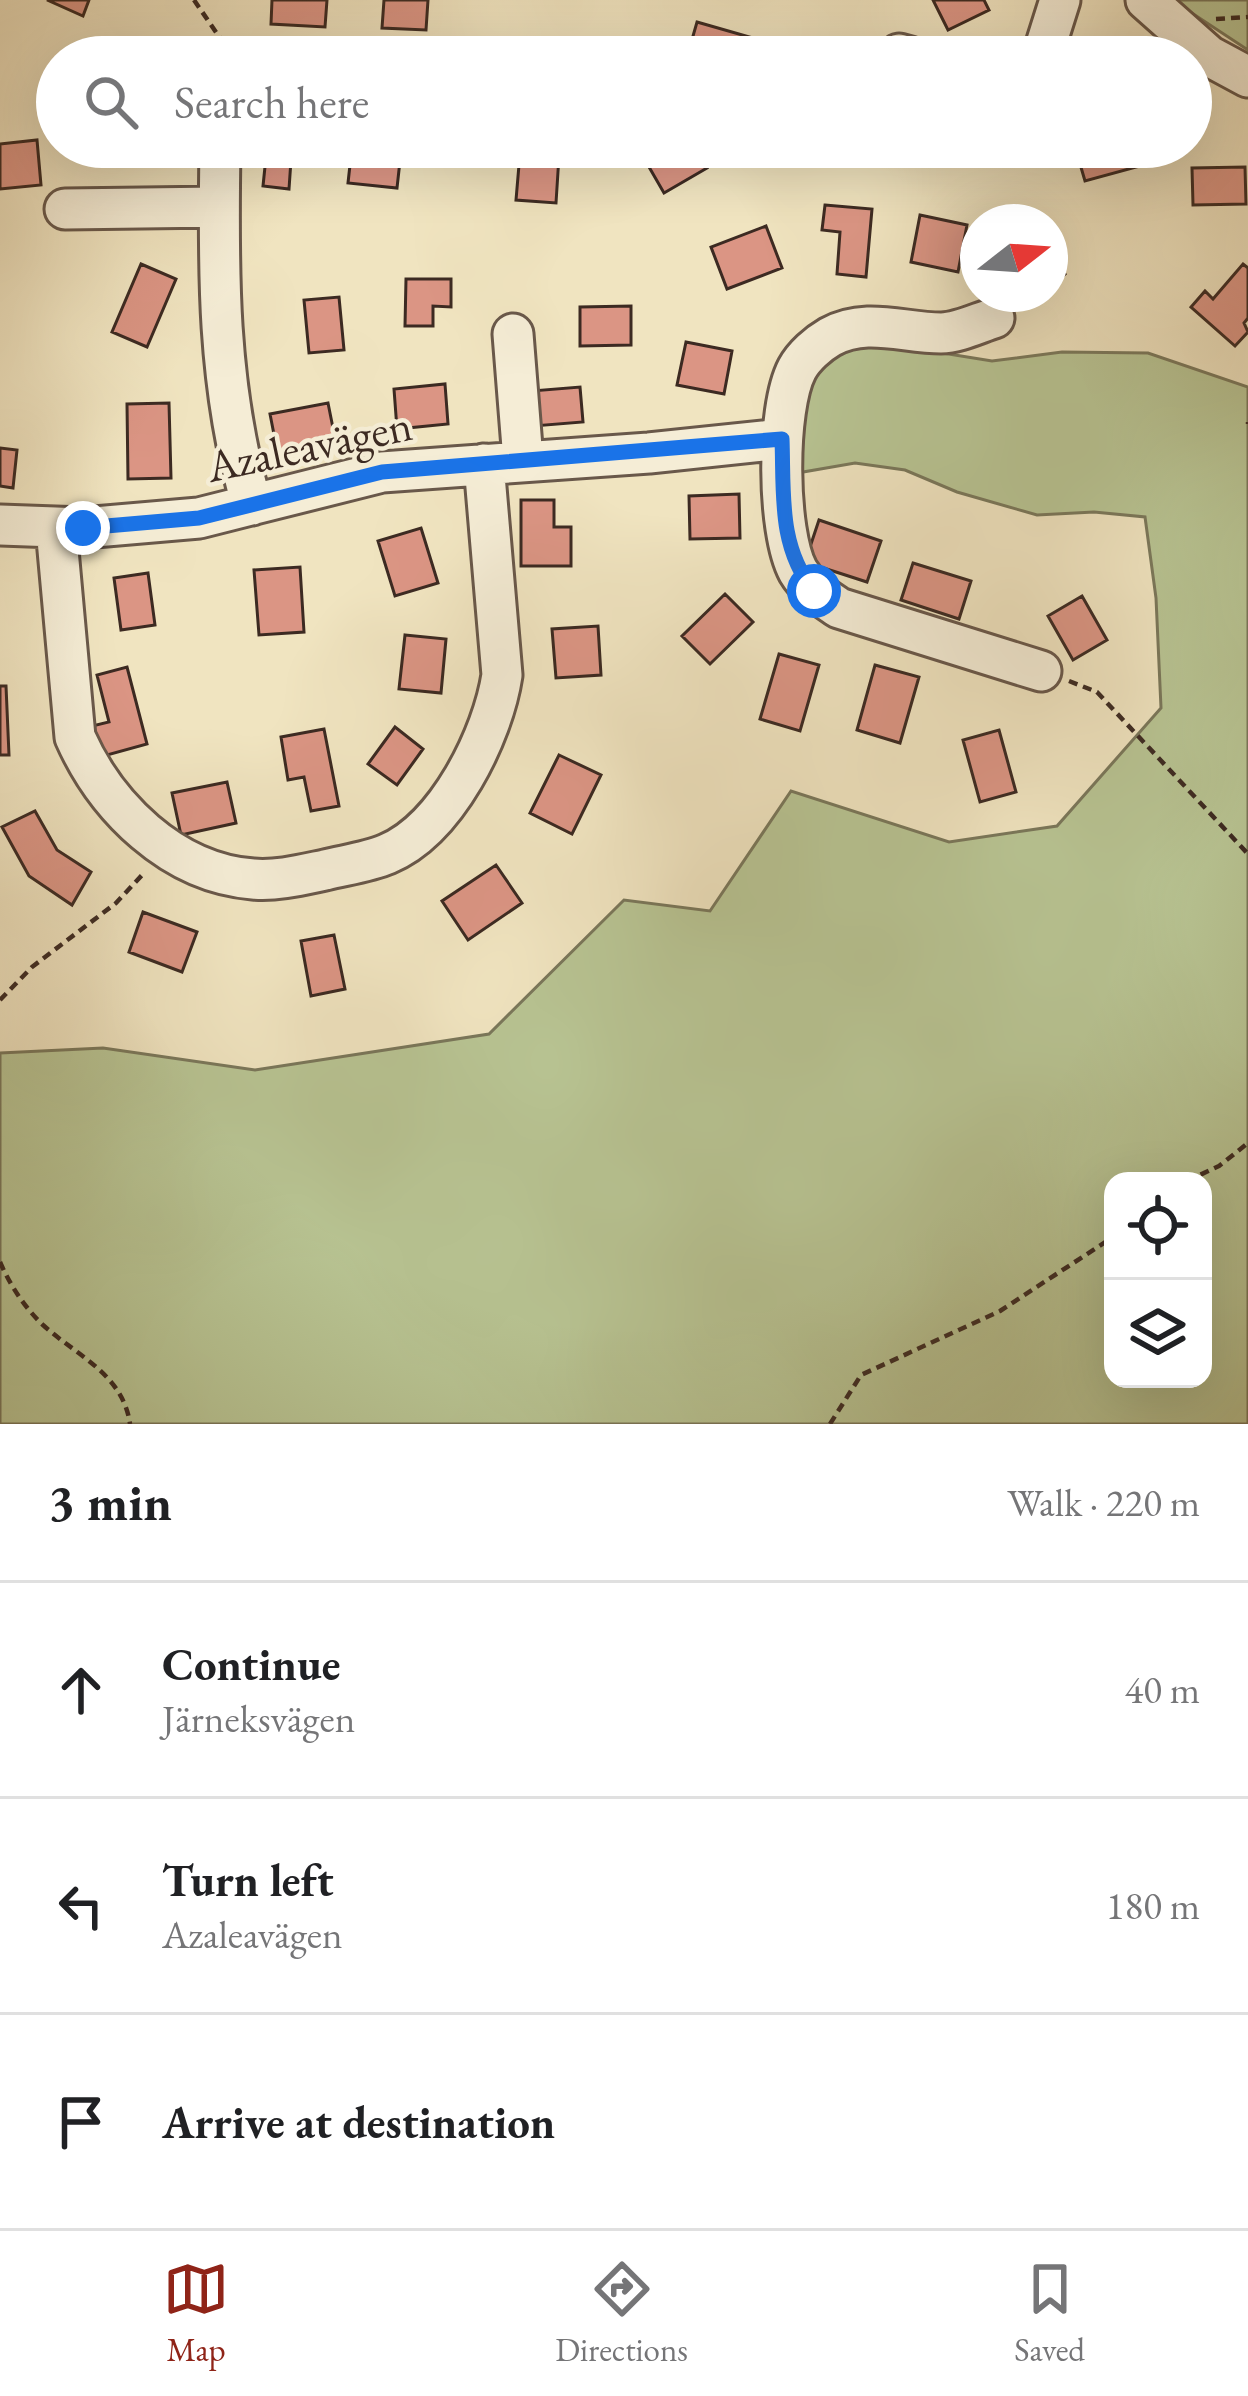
<!DOCTYPE html>
<meta charset="utf-8">
<style>
:root{--surface:#fff;--page:#f2f2f2;--text:#202124;--muted:#757577;--line:#e0e0e0;--accent:#8f2418}
body{margin:0;font-family:"EB Garamond",serif;background:var(--page);color:var(--text)}
.controls{position:absolute;right:36px;bottom:36px;display:grid;overflow:hidden;border-radius:24px;box-shadow:0 12px 48px #0002}
.controls button{width:108px;height:108px;display:grid;place-items:center;padding:0;border:0;border-bottom:3px solid var(--line);background:var(--surface);color:var(--text);font:60px sans-serif}
.compass{position:absolute;left:960px;top:204px;width:108px;height:108px;border-radius:50%;background:var(--surface);box-shadow:0 12px 48px #0002;rotate:73deg}
.stop{position:absolute;width:36px;height:36px;margin:-27px;border:9px solid #1a73e8;border-radius:50%;background:#fff}
.stop.end{background:#1a73e8;border-color:#fff;box-shadow:0 3px 12px #0008}
.list{margin:0;padding:0;list-style:none}
h2{display:flex;justify-content:space-between;align-items:center;height:156px;margin:0;padding:0 48px;font-size:51px}
h2 small{font-size:39px;font-weight:400;color:var(--muted)}
.list li{display:grid;grid-template-columns:78px 1fr auto;gap:36px;align-items:center;box-sizing:border-box;height:216px;padding:0 48px;border-top:3px solid var(--line)}
.list b{display:block;font-size:45px;white-space:nowrap}
.list p{margin:0;font-size:39px;white-space:nowrap;color:var(--muted)}
.list em{font-size:39px;font-style:normal;color:var(--muted)}
.icon{flex:none;width:66px;height:66px;fill:none;stroke:currentColor;stroke-width:2;stroke-linecap:round;stroke-linejoin:round}
.map{position:relative;flex:none;width:1248px;height:1424px;overflow:hidden}
.search{position:absolute;background:var(--surface);box-shadow:0 12px 48px #0002;left:36px;right:36px;top:36px;height:132px;display:flex;align-items:center;gap:30px;box-sizing:border-box;padding:0 42px;border-radius:66px;color:var(--muted);font-size:45px}
.sheet{height:804px;background:var(--surface)}
nav{display:flex;justify-content:space-around;align-items:center;box-sizing:border-box;height:168px;border-top:3px solid var(--line);background:var(--surface);font-size:33px;color:var(--muted)}
nav a{display:grid;justify-items:center;gap:6px}
nav .on{color:var(--accent)}
.map>svg:first-child{display:block}
.green{fill:#b8c493;stroke:#7a775a;stroke-width:3;fill-rule:evenodd}
.building{fill:#db9584;stroke:#3c2a22;stroke-width:3}
.lines{fill:none;stroke-linecap:round;stroke-linejoin:round}
.minor-casing{stroke:#69584a;stroke-width:45}
.path{stroke:#3c2a22;stroke-width:4.5;stroke-dasharray:9 6;stroke-linecap:butt}
.minor{stroke:#f5edd6;stroke-width:39}
.route{stroke:#1a73e8;stroke-width:15}
.labels{text-anchor:middle;dominant-baseline:central;stroke-width:9;stroke-linejoin:round;paint-order:stroke}
.street-label{font-size:45px;fill:#3c2a22;stroke:#f5edd6}
</style>
<div class="map">
<svg width="1248" height="1424" viewBox="0 0 1248 1424">
<rect width="100%" height="100%" fill="#f0e4c0"/>
<filter id="stains"><feTurbulence type="fractalNoise" baseFrequency=".00167" numOctaves="4"/><feColorMatrix values="0 0 0 0 .2 0 0 0 0 .09 0 0 0 0 .02 0 0 0 .5 -.17"/></filter>
<radialGradient id="worn" r=".72"><stop offset=".6" stop-color="#630" stop-opacity="0"/><stop offset="1" stop-color="#630" stop-opacity=".3"/></radialGradient>
<path class="green" d="M 1172,0 L 1248,0 L 1248,50 Z
M 868,341 L 992,361 L 1062,352 L 1148,353 L 1248,387 L 1248,1424 L 0,1424 L 0,1053 L 103,1048 L 255,1070 L 489,1034 L 624,900 L 710,911 L 791,791 L 949,842 L 1057,826 L 1161,708 L 1156,598 L 1145,517 L 1094,512 L 1037,515 L 957,492 L 905,470 L 855,463 L 803,472 C 796,455 800,441 802,424 C 809,371 816,357 868,341 ZM 1113,1181 L 1203,1181 L 1203,1379 L 1113,1379 Z"/>
<path class="building" d="M 47,0 L 89,0 L 83,16 Z
M 272,0 L 327,0 L 325,27 L 271,24 Z
M 384,0 L 428,0 L 426,30 L 382,28 Z
M 933,0 L 984,0 L 989,10 L 948,30 Z
M 697,22 L 753,38 L 747,57 L 687,57 Z
M 1094,43 L 1135,57 L 1089,57 Z
M 838,52 L 839,57 L 795,57 L 795,53 Z
M 37,140 L 41,185 L 0,189 L 0,144 Z
M 83,147 L 130,147 L 91,165 Z
M 352,147 L 401,152 L 397,188 L 348,183 Z
M 668,147 L 694,147 L 707,168 L 664,193 L 645,160 Z
M 937,147 L 997,147 L 993,161 Z
M 1075,147 L 1135,147 L 1140,166 L 1085,181 Z
M 520,153 L 559,156 L 556,203 L 516,200 Z
M 266,157 L 291,160 L 289,189 L 263,186 Z
M 1245,167 L 1246,204 L 1193,205 L 1192,168 Z
M 825,205 L 872,209 L 866,277 L 837,274 L 840,232 L 822,230 Z
M 920,215 L 967,225 L 958,272 L 911,262 Z
M 766,226 L 782,268 L 727,289 L 711,247 Z
M 1050,257 L 1065,274 L 1050,287 Z
M 141,264 L 176,279 L 147,347 L 112,332 Z
M 1243,264 L 1248,268 L 1248,318 L 1244,323 L 1248,332 L 1235,346 L 1191,307 L 1205,291 L 1213,299 Z
M 406,279 L 451,279 L 451,307 L 433,306 L 433,326 L 405,326 Z
M 339,297 L 344,350 L 309,353 L 304,300 Z
M 631,306 L 631,345 L 580,346 L 580,307 Z
M 686,342 L 732,351 L 724,394 L 677,385 Z
M 445,384 L 448,424 L 397,429 L 394,389 Z
M 580,387 L 583,422 L 534,426 L 531,391 Z
M 169,403 L 171,478 L 128,479 L 127,404 Z
M 328,403 L 336,443 L 278,455 L 270,414 Z
M 0,448 L 17,450 L 13,488 L 0,486 Z
M 739,494 L 740,538 L 690,539 L 689,496 Z
M 521,500 L 554,500 L 554,527 L 571,527 L 571,566 L 521,566 Z
M 819,520 L 881,541 L 867,582 L 805,562 Z
M 421,528 L 438,583 L 395,596 L 378,541 Z
M 913,563 L 971,581 L 959,619 L 901,600 Z
M 300,567 L 304,632 L 259,635 L 254,570 Z
M 148,573 L 155,625 L 121,630 L 114,578 Z
M 725,594 L 753,622 L 710,664 L 682,636 Z
M 1082,596 L 1107,640 L 1073,660 L 1048,616 Z
M 598,626 L 601,675 L 556,678 L 552,629 Z
M 405,635 L 446,639 L 441,693 L 399,689 Z
M 779,654 L 819,665 L 800,731 L 760,719 Z
M 875,665 L 919,677 L 900,743 L 857,730 Z
M 127,667 L 147,744 L 100,757 L 92,726 L 109,722 L 97,675 Z
M 0,686 L 6,686 L 9,755 L 0,755 Z
M 395,727 L 423,749 L 397,785 L 368,764 Z
M 324,729 L 339,806 L 311,811 L 304,777 L 288,780 L 281,737 Z
M 999,730 L 1016,792 L 980,802 L 963,740 Z
M 559,755 L 601,775 L 572,834 L 530,813 Z
M 227,782 L 236,823 L 181,835 L 172,793 Z
M 35,811 L 57,850 L 91,872 L 72,905 L 29,876 L 2,827 Z
M 496,865 L 522,903 L 468,940 L 442,901 Z
M 143,912 L 197,932 L 182,972 L 129,952 Z
M 334,935 L 345,989 L 311,996 L 301,941 Z"/>
<g class="lines">
<defs>
<path id="minor" d="M 1146,0 L 1209,56 L 1248,77
M 899,54 L 910,57
M 1042,57 L 1060,0
M 220,147 C 218,268 217,388 252,505
M 65,209 L 219,207
M 994,318 C 978,323 958,333 941,333 C 903,333 866,317 830,337 C 818,344 804,356 797,369 C 776,409 777,532 798,571 C 808,588 823,597 839,608 L 1041,671
M 513,334 L 523,460
M 0,525 L 83,528 L 199,518 L 382,472 L 649,453 L 782,439
M 56,528 L 75,737 C 106,807 172,873 253,879 C 277,881 301,875 325,870 C 345,865 368,862 387,854 C 447,829 493,735 502,675 L 484,464"/>
</defs>
<use href="#minor" class="minor-casing"/>
<path class="path" d="M 194,0 L 233,57
M 1216,19 L 1248,17
M 1248,422 L 1248,424
M 1069,681 L 1097,692 L 1248,854
M 0,1000 L 32,967 L 116,903 L 143,874
M 1187,1181 L 1219,1166 L 1248,1143
M 0,1262 C 10,1285 25,1308 43,1325 C 77,1356 123,1374 130,1424
M 830,1424 L 861,1375 L 1000,1311 L 1113,1237"/>
<use href="#minor" class="minor"/>
</g>
<g class="lines">
<path class="route" d="M 83,528 L 199,518 L 382,472 L 782,439 C 784,493 778,547 814,591"/>
</g>
<g class="labels">
<g class="street-label">
<text transform="translate(309 445) rotate(-12)">Azaleavägen</text>
</g>
</g>
<rect width="100%" height="100%" filter="url(#stains)"/>
<rect width="100%" height="100%" fill="url(#worn)"/>
</svg>
<div class="controls">
<button><svg class="icon" aria-label="locate" viewBox="0 0 24 24"><circle cx="12" cy="12" r="6"/><path d="M12 2v4M12 18v4M2 12h4M18 12h4"/></svg></button>
<button><svg class="icon" aria-label="layers" viewBox="0 0 24 24"><path d="M12 4l9 5-9 5-9-5zM3 14l9 5 9-5"/></svg></button>
</div>
<svg class="compass" viewBox="-18 -18 36 36"><path d="M0-13l5 13h-10z" fill="#e53935"/><path d="M0 13l5-13h-10z" fill="#757577"/></svg>
<div class="stop" style="left:814px;top:591px"></div>
<div class="stop end" style="left:83px;top:528px"></div>
<div class="search"><svg class="icon" aria-label="search" viewBox="0 0 24 24"><circle cx="10" cy="10" r="6"/><path d="M15 15l6 6"/></svg>Search here</div>
</div>
<section class="sheet">
<h2>3 min<small>Walk · 220 m</small></h2>
<ul class="list">
<li><svg class="icon" aria-label="ahead" viewBox="0 0 24 24"><path d="M12 20V5M6 11l6-6 6 6"/></svg><div><b>Continue</b><p>Järneksvägen</p></div><em>40 m</em></li>
<li><svg class="icon" aria-label="left" viewBox="0 0 24 24"><path d="M17 20v-9H6M10 6l-5 5 5 5"/></svg><div><b>Turn left</b><p>Azaleavägen</p></div><em>180 m</em></li>
<li><svg class="icon" aria-label="arrive" viewBox="0 0 24 24"><path d="M6 21V4h12l-3 4 3 4H6"/></svg><div><b>Arrive at destination</b></div></li>
</ul>
</section>
<nav>
<a class="on"><svg class="icon" aria-label="map" viewBox="0 0 24 24"><path d="M3 6l6-2 6 2 6-2v14l-6 2-6-2-6 2zM9 4v14M15 6v14"/></svg>Map</a>
<a><svg class="icon" aria-label="directions" viewBox="0 0 24 24"><path d="M12 3l9 9-9 9-9-9zM9 14v-3h6M13 9l2 2-2 2"/></svg>Directions</a>
<a><svg class="icon" aria-label="saved" viewBox="0 0 24 24"><path d="M7 4h10v16l-5-4-5 4z"/></svg>Saved</a>
</nav>
